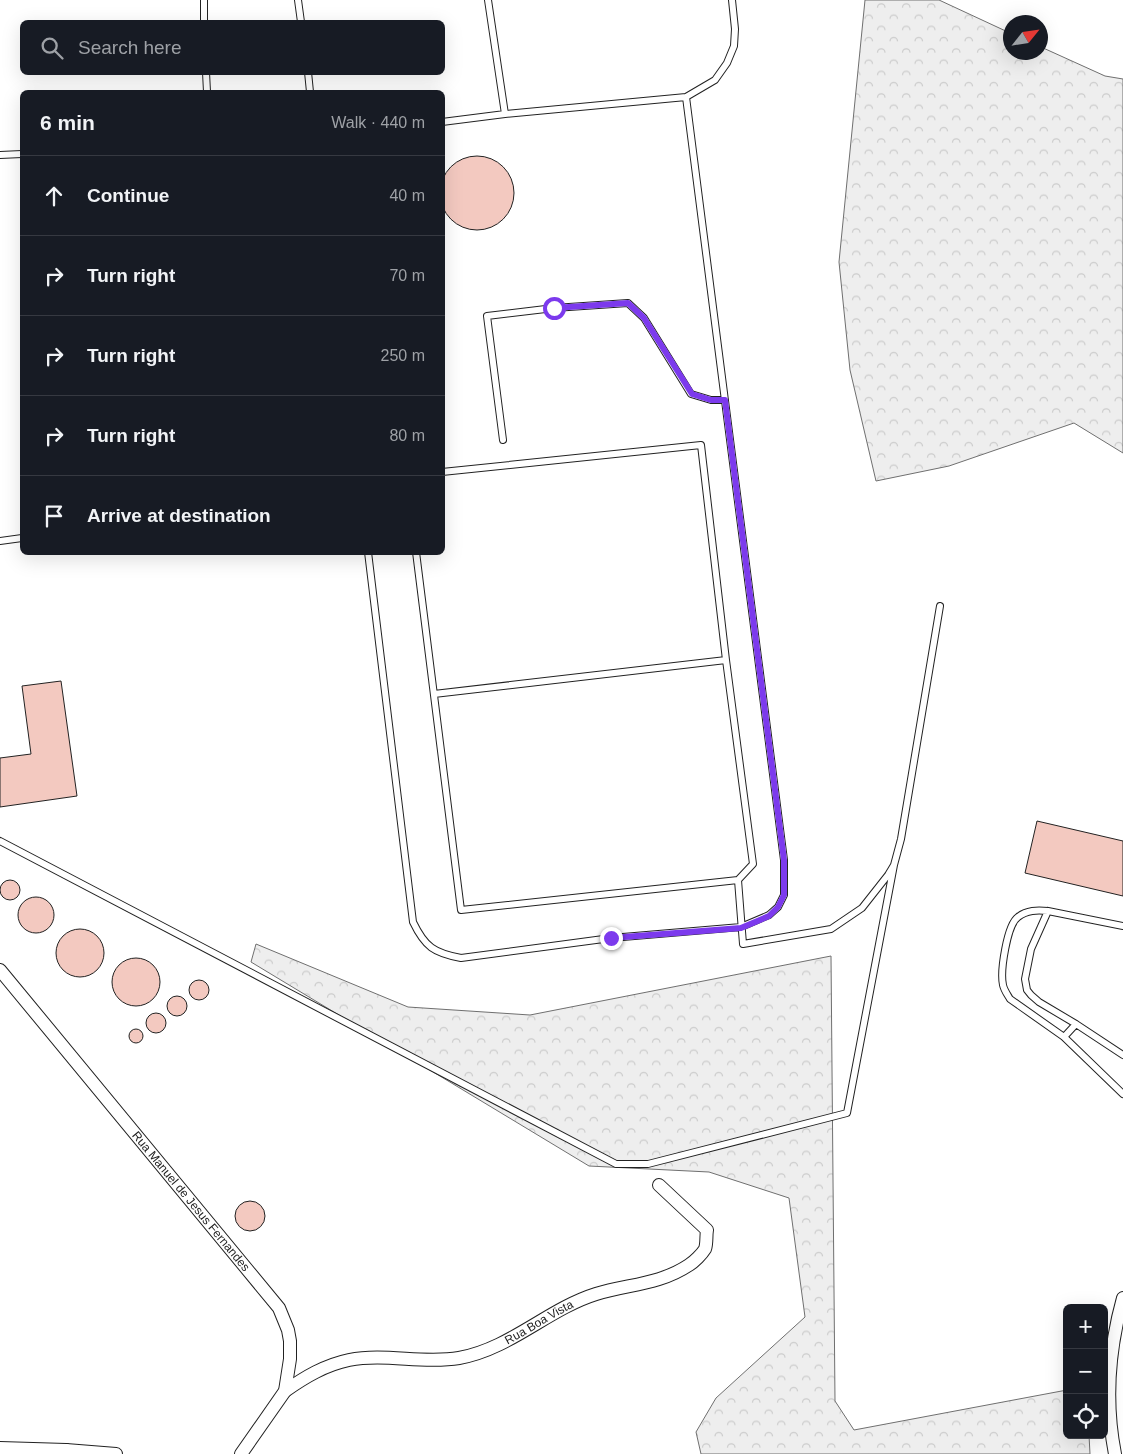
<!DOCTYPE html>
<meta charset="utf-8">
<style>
:root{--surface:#171b24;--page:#20242c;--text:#f1f3f6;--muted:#9ea1a6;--line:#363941}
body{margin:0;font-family:Helvetica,sans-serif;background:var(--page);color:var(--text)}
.controls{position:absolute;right:15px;bottom:15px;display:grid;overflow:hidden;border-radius:8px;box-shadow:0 5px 20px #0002}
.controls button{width:45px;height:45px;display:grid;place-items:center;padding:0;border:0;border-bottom:1px solid var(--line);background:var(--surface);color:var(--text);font:25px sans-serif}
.compass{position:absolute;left:1003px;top:15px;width:45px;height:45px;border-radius:50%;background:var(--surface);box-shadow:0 5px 20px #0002;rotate:60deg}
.stop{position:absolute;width:15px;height:15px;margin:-11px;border:4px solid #7c3aed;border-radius:50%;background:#fff}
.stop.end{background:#7c3aed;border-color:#fff;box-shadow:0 1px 5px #0008}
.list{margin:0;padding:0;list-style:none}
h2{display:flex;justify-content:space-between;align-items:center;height:65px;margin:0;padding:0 20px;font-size:21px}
h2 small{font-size:16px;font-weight:400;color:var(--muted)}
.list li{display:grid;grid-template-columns:32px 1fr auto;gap:15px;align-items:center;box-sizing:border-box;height:80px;padding:0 20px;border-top:1px solid var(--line)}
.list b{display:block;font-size:19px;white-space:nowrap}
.list em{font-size:16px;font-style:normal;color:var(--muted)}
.icon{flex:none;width:28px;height:28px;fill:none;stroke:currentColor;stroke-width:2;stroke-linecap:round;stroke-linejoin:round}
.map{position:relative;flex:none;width:1123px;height:1454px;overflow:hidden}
.search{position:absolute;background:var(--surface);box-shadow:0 5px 20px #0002;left:20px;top:20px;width:425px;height:55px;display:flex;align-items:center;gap:12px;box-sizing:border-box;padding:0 18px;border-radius:8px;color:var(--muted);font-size:19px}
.panel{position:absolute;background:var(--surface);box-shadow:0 5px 20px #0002;left:20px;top:90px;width:425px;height:465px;border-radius:8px}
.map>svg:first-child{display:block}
.forest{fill:url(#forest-crowns);stroke:#6f6f6f}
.building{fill:#f3c9c0;stroke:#222}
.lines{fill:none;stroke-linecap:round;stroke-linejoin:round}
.service-casing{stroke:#222;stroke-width:8}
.minor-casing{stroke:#222;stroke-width:14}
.service{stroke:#fff;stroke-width:6}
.minor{stroke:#fff;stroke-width:12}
.route{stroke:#7c3aed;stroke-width:6}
.labels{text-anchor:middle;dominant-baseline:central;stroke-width:4;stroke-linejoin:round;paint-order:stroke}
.street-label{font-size:12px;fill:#222;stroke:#fff}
</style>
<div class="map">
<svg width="1123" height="1454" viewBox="0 0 1123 1454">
<defs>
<pattern id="forest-crowns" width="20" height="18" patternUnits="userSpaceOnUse" patternTransform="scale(1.25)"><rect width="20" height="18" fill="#eee"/><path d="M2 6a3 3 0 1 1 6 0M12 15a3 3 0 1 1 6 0" fill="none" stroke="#ccc"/></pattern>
</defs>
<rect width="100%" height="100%" fill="#fff"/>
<path class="forest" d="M 865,0 L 939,0 L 1010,33 L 1010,52 L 1040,52 L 1041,47 L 1105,76 L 1123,79 L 1123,453 L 1074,423 L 949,466 L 876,481 L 850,370 L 839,262 Z
M 256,944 L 408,1007 L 530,1015 L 831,956 L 835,1401 L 854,1430 L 1067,1390 L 1067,1435 L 1089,1435 L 1090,1454 L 701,1454 L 696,1432 L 716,1398 L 805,1317 L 789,1198 L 709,1172 L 589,1166 L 251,962 Z"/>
<path class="building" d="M440 193a37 37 0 1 1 74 0a37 37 0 1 1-74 0Z
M 61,681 L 77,796 L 0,807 L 0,758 L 31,754 L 22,686 Z
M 1037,821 L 1123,841 L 1123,896 L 1025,873 Z
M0 890a10 10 0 1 1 20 0a10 10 0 1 1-20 0Z
M18 915a18 18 0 1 1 36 0a18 18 0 1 1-36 0Z
M56 953a24 24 0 1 1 48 0a24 24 0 1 1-48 0Z
M112 982a24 24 0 1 1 48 0a24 24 0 1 1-48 0Z
M189 990a10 10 0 1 1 20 0a10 10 0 1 1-20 0Z
M167 1006a10 10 0 1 1 20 0a10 10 0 1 1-20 0Z
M146 1023a10 10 0 1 1 20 0a10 10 0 1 1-20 0Z
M129 1036a7 7 0 1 1 14 0a7 7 0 1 1-14 0Z
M235 1216a15 15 0 1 1 30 0a15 15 0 1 1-30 0Z"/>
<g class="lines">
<defs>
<path id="service" d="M 204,0 L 204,22
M 298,0 L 301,22
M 488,0 L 505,114
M 206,72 L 207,92
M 308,72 L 310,92
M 442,122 L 505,114 L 686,97 L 715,80 L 727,63 L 734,46 L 735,29 L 732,0
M 0,155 L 22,154
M 503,440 L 487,316 L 554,308 L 628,303 L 644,318 L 691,394 L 711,400 L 725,400
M 442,472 L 701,445 L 726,660
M 0,541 L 22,538
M 368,552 L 413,922 C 425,947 434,953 461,958 L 611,938 L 741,927 L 769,915 L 778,907 L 784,895 L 784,860 L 686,97
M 416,552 L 461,910 L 738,880
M 434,694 L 726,660 L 753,864 L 738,880 L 743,944 L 831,929 L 862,908 L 888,875 L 894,865 L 901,839 L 940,606
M 0,841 L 616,1164 L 648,1164 L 847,1113 L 894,865
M 1048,911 L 1031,949 L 1025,979 L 1027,990 L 1031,995 L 1039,1002 L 1076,1024 L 1123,1055
M 1123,926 L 1048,911 C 1037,910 1027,910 1018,917 C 1007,925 1000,971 1003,985 C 1004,990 1007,994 1010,999 L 1064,1037 L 1123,1094
M 1064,1037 L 1076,1024"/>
<g id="minor">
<path id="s1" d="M 0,970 L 279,1308 L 288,1330 L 290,1341 L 290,1359 L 285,1391 L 241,1454"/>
<path id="s2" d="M 285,1391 C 305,1377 325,1365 349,1360 C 385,1353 423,1364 459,1358 C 510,1349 548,1309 596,1294 C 628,1284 659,1285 689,1265 C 694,1262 702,1254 705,1249 C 707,1244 706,1235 707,1230 L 659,1185"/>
<path d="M 0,1448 L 66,1450"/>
<path d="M 60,1454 L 66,1450 L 116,1454"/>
<path d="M 1115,1454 C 1105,1403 1109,1348 1123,1298"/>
</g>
</defs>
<use href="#service" class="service-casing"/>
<use href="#minor" class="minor-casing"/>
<use href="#service" class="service"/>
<use href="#minor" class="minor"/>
</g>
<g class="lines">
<path class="route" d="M 554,308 L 628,303 L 644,318 L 692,394 L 711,400 L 725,400 L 784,860 L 784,895 L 778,907 L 769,916 L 741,928 L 611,938"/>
</g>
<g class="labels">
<g class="street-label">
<text stroke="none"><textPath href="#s1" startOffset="300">Rua Manuel de Jesus Fernandes</textPath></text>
<text stroke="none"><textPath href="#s2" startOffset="270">Rua Boa Vista</textPath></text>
</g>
</g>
</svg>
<div class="controls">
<button>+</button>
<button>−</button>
<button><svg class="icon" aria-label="locate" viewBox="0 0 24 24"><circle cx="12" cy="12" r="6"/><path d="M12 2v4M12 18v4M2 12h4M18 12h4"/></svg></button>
</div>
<svg class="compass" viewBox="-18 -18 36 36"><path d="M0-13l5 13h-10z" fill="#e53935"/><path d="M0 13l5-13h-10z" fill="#9ea1a6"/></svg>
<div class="stop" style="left:554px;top:308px"></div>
<div class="stop end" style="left:611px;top:938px"></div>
<div class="search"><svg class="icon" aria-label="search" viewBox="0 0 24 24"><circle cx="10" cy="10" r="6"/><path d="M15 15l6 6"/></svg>Search here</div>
<section class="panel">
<h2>6 min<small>Walk · 440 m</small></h2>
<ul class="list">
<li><svg class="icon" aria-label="ahead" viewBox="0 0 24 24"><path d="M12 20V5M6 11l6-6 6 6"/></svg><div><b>Continue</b></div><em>40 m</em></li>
<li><svg class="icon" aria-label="right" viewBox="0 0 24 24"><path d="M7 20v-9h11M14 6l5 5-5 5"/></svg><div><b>Turn right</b></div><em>70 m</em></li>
<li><svg class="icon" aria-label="right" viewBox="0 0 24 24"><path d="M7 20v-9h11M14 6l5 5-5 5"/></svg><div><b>Turn right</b></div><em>250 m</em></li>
<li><svg class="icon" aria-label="right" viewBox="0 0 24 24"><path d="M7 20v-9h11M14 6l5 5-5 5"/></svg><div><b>Turn right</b></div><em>80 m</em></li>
<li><svg class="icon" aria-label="arrive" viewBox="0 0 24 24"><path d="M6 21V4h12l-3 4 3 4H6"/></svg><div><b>Arrive at destination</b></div></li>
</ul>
</section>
</div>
